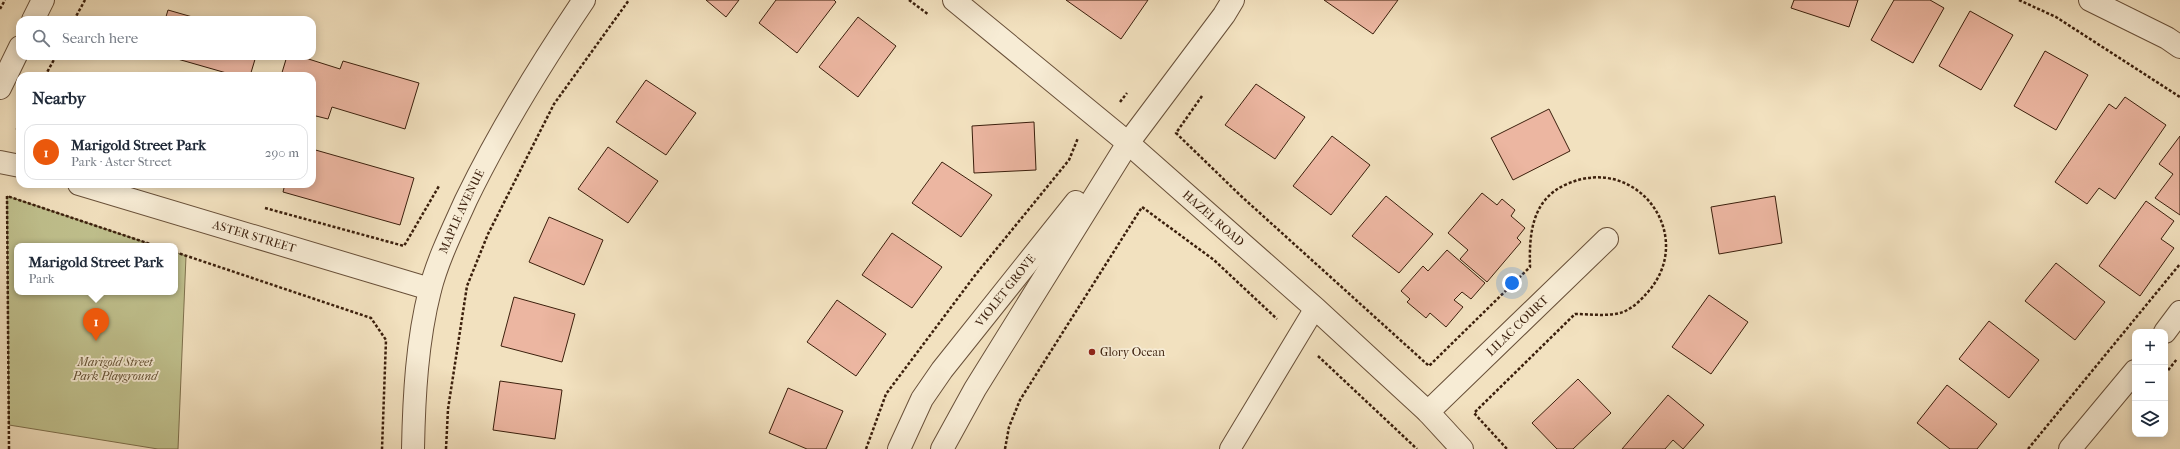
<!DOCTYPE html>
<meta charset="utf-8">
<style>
:root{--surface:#fff;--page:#f6f6f7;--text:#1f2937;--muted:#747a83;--line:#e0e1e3;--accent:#ea580c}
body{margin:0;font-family:"IM FELL French Canon",serif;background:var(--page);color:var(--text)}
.controls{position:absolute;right:12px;bottom:12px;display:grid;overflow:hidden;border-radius:8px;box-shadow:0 2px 10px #0003}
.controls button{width:36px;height:36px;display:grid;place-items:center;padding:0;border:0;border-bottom:1px solid var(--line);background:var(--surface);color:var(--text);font:20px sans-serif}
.you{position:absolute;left:1512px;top:283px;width:14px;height:14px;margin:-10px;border:3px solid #fff;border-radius:50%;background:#1a73e8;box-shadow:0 0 0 6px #1a73e833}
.badge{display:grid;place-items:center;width:26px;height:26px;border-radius:50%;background:var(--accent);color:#fff;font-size:13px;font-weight:700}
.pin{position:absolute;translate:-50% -33px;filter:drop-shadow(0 1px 2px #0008)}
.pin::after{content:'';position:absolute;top:21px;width:14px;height:12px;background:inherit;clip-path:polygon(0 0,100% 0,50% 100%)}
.popup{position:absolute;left:14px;top:243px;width:164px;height:52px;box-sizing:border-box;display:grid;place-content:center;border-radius:8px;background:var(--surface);filter:drop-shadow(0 1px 3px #0005);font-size:13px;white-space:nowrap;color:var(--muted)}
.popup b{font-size:15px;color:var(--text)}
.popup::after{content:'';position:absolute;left:50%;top:100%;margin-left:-8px;border:8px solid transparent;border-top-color:var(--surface)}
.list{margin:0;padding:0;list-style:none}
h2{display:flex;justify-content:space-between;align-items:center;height:52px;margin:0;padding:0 16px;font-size:17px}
h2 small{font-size:13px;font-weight:400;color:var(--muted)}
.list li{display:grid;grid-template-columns:26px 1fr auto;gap:12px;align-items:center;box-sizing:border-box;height:56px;margin:0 8px 8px;padding:0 8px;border:1px solid var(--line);border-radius:12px}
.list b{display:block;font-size:15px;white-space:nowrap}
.list p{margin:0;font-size:13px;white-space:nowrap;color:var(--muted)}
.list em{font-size:13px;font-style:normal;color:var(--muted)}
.icon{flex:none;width:22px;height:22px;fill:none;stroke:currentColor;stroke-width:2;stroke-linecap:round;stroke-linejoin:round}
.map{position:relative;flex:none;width:2180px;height:449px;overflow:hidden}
.search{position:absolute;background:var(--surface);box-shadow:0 2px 10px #0003;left:16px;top:16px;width:300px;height:44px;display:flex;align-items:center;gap:10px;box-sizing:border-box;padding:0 14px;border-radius:12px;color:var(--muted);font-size:15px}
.panel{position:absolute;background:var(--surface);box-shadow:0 2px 10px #0003;left:16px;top:72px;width:300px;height:116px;border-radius:12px}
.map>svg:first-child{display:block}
.green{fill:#c0c18e;stroke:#7e704d}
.building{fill:#ecb6a1;stroke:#3b1f0c}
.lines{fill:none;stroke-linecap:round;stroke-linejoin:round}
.service-casing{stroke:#695039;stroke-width:22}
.minor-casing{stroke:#695039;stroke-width:24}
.path{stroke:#3b1f0c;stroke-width:2.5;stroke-dasharray:3 2;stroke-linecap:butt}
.service{stroke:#f7ecd5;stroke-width:20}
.minor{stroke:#f7ecd5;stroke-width:22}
.poi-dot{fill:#8f2418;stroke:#f7ecd5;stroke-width:1.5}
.labels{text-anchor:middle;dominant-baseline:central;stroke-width:3.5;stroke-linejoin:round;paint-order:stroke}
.street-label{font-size:12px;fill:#3b1f0c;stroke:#f7ecd5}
.poi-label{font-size:12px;fill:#3b1f0c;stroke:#f7ecd5;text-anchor:start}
.park-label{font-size:12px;font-style:italic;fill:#635033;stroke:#f7ecd5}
</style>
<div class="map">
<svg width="2180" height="449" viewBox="0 0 2180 449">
<rect width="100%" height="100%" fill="#f2e1bf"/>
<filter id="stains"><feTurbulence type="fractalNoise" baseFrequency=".005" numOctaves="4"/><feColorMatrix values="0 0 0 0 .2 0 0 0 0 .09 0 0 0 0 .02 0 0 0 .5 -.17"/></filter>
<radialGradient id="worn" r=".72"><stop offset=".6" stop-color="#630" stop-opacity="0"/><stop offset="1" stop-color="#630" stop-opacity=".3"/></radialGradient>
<path class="green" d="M 7,196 L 156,246 L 17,246 L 17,292 L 175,292 L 175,252 L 186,256 L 178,449 L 158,449 L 9,425 Z"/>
<path class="building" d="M 706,0 L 739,0 L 726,17 Z
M 776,0 L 834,0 L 836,2 L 797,53 L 759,23 Z
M 1066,0 L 1148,0 L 1121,39 Z
M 1324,0 L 1398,0 L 1373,34 Z
M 1794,0 L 1858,0 L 1849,27 L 1791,8 Z
M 1894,0 L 1930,0 L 1944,8 L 1913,63 L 1871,40 Z
M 168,10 L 203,20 L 165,20 Z
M 1970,11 L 2013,35 L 1981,90 L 1939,66 Z
M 858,17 L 896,46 L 858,97 L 819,67 Z
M 2045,51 L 2088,75 L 2056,130 L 2014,106 Z
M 167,56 L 256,56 L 250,76 L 237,76 Z
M 287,56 L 299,56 L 340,69 L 343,61 L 419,83 L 405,129 L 332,107 L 328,119 L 312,115 L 312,76 L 281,76 Z
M 646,80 L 696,113 L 666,155 L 616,122 Z
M 1256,84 L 1305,117 L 1275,159 L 1225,125 Z
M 2125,97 L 2166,125 L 2115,199 L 2099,188 L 2087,204 L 2055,182 L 2109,104 L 2116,109 Z
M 1549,109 L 1570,151 L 1513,180 L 1491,138 Z
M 1034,122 L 1036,170 L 974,173 L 972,126 Z
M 1332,136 L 1370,165 L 1331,215 L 1293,186 Z
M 2180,136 L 2180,215 L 2155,198 L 2173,174 L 2159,164 Z
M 608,147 L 658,181 L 628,223 L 578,189 Z
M 312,149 L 414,178 L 400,225 L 283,192 L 285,184 L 312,184 Z
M 942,162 L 992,195 L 961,237 L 912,203 Z
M 1482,193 L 1497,205 L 1502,199 L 1515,210 L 1511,216 L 1525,228 L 1517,238 L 1521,242 L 1487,282 L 1460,259 L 1468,250 L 1448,233 Z
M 1386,196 L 1433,234 L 1399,273 L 1352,236 Z
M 1775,196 L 1782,243 L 1719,254 L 1711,207 Z
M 2146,201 L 2174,221 L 2161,239 L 2174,248 L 2140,296 L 2099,266 Z
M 549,217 L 603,240 L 584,285 L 529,262 Z
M 892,233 L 942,267 L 912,308 L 862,275 Z
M 1447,250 L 1485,283 L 1471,299 L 1462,292 L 1454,300 L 1463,307 L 1446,327 L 1430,313 L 1426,318 L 1407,302 L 1410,299 L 1401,291 L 1423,266 L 1428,271 Z
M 2056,263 L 2105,302 L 2075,340 L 2025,301 Z
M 1709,295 L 1748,322 L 1711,374 L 1672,347 Z
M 514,297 L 575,314 L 562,362 L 501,346 Z
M 837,300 L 886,334 L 856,376 L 807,342 Z
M 1989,321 L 2039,360 L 2009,398 L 1959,359 Z
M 1578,379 L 1611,413 L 1573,449 L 1557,449 L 1532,423 Z
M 500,381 L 562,390 L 555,439 L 493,430 Z
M 1947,385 L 1997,424 L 1977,449 L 1950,449 L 1917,423 Z
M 788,388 L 843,411 L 826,449 L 807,449 L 769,433 Z
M 1668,395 L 1704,425 L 1683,449 L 1673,440 L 1665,449 L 1622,449 Z"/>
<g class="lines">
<defs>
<path id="service" d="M 1230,449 L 1315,308"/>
<g id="minor">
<path id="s1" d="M 954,0 L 1128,143 L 1315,308 L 1428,412 L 1462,449"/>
<path d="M 2090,0 L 2167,38 L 2180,47"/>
<path d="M 33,20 L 43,0"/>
<path d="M 0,88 L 20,47"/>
<path d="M 0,162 L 20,166"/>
<path id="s2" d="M 79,184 L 430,289"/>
<path d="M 2165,332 L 2180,312"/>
<path id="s3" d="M 1428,412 L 1607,239"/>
<path id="s4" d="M 413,449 C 414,396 417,341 430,290 C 438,259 453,229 466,200 C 500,130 540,65 584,0"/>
<path id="s5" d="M 899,449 L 922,399 L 942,370 L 1076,202"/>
<path d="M 942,449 L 975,389 L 1128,143 L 1224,15 L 1233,0"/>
<path d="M 2070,449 L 2135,371"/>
</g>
</defs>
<use href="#service" class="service-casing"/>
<use href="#minor" class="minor-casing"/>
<path class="path" d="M 909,0 L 929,15
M 2019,0 L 2056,17 L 2180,97
M 0,9 L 5,0
M 74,20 L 85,0
M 45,76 L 56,56
M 1202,96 L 1176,133 L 1241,196 L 1429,366 L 1530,267 C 1529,233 1532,199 1567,184 C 1638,153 1698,237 1647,293 C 1641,300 1633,308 1623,312 C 1609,317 1590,314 1575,314 L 1474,413 L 1507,449
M 1120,102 L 1127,93
M 20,124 L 17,129 L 20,130
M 265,208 L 404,246 L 439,186
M 175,252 L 371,318 L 386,340 L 382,449
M 1318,356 L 1417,449
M 2165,374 L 2177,359
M 9,449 L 7,196 L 156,246
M 446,449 L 448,409 L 467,286 L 488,234 L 554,104 L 629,0
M 866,449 L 886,394 L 976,274 L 1069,160 L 1078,138
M 1005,449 L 1009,427 L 1020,400 L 1142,207 L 1214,260 L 1277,319
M 2028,449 L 2180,264"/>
<use href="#service" class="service"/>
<use href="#minor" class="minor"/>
</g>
<circle class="poi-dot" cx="1092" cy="352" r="4"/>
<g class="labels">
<g class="street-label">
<text stroke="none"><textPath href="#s4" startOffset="245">MAPLE AVENUE</textPath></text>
<text stroke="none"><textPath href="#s1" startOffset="339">HAZEL ROAD</textPath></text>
<text stroke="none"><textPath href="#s2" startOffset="183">ASTER STREET</textPath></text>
<text stroke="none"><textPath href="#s5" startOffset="192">VIOLET GROVE</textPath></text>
<text stroke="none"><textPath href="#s3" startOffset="124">LILAC COURT</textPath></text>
</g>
<g class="poi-label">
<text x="1100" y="352">Glory Ocean</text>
</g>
<g class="park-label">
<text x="115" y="362">Marigold Street<tspan x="115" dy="14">Park Playground</tspan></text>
</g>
</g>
<rect width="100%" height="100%" filter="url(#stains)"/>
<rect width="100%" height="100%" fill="url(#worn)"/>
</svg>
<div class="controls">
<button>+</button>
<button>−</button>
<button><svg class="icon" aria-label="layers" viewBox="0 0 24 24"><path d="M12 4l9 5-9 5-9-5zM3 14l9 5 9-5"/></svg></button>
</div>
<div class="you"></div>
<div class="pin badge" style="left:96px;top:341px">1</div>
<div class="popup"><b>Marigold Street Park</b>Park</div>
<div class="search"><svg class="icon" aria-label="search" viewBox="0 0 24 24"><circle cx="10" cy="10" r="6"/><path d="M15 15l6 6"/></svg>Search here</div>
<section class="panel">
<h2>Nearby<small></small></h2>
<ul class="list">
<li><span class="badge">1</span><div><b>Marigold Street Park</b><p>Park · Aster Street</p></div><em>290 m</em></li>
</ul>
</section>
</div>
